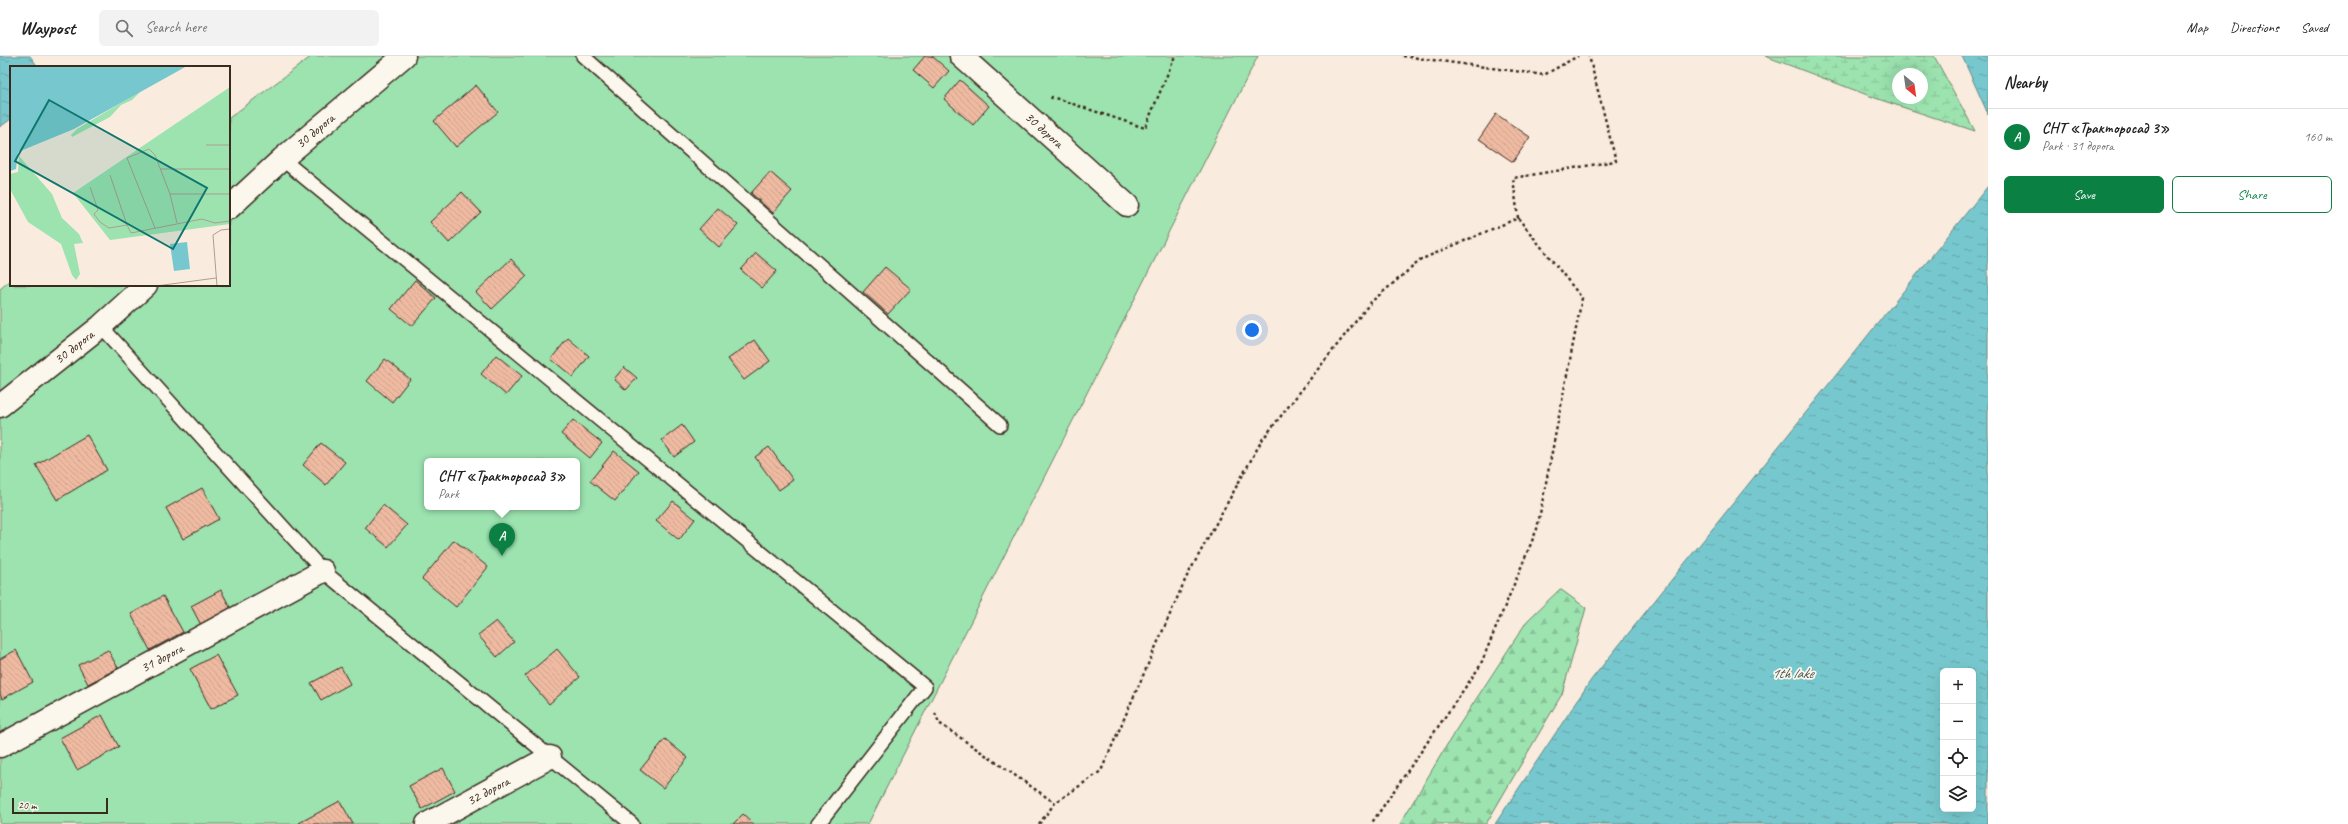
<!DOCTYPE html>
<meta charset="utf-8">
<style>
:root{--surface:#fff;--page:#f2f2f2;--text:#222;--muted:#767676;--line:#e0e0e0;--accent:#0b8043}
body{margin:0;font-family:Caveat,sans-serif;background:var(--page);color:var(--text)}
.controls{position:absolute;right:12px;bottom:12px;display:grid;overflow:hidden;border-radius:6px;box-shadow:0 4px 16px #0002}
.controls button{width:36px;height:36px;display:grid;place-items:center;padding:0;border:0;border-bottom:1px solid var(--line);background:var(--surface);color:var(--text);font:20px sans-serif}
.compass{position:absolute;left:1892px;top:12px;width:36px;height:36px;border-radius:50%;background:var(--surface);box-shadow:0 4px 16px #0002;rotate:151deg}
.scale{position:absolute;left:12px;bottom:10px;width:96px;box-sizing:border-box;padding-left:4px;border:2px solid #3b2a1e;border-top:0;font-size:11px;line-height:14px;white-space:nowrap;color:#3b2a1e;-webkit-text-stroke:3px #fbf7ec;paint-order:stroke}
.you{position:absolute;left:1252px;top:274px;width:14px;height:14px;margin:-10px;border:3px solid #fff;border-radius:50%;background:#1a73e8;box-shadow:0 0 0 6px #1a73e833}
.badge{display:grid;place-items:center;width:26px;height:26px;border-radius:50%;background:var(--accent);color:#fff;font-size:13px;font-weight:700}
.pin{position:absolute;translate:-50% -33px;filter:drop-shadow(0 1px 2px #0008)}
.pin::after{content:'';position:absolute;top:21px;width:14px;height:12px;background:inherit;clip-path:polygon(0 0,100% 0,50% 100%)}
.popup{position:absolute;left:424px;top:402px;width:156px;height:52px;box-sizing:border-box;display:grid;place-content:center;border-radius:6px;background:var(--surface);filter:drop-shadow(0 1px 3px #0005);font-size:13px;white-space:nowrap;color:var(--muted)}
.popup b{font-size:15px;color:var(--text)}
.popup::after{content:'';position:absolute;left:50%;top:100%;margin-left:-8px;border:8px solid transparent;border-top-color:var(--surface)}
.list{margin:0;padding:0;list-style:none}
h2{display:flex;justify-content:space-between;align-items:center;height:52px;margin:0;padding:0 16px;font-size:17px}
h2 small{font-size:13px;font-weight:400;color:var(--muted)}
.list li{display:grid;grid-template-columns:26px 1fr auto;gap:12px;align-items:center;box-sizing:border-box;height:56px;padding:0 16px;border-top:1px solid var(--line)}
.list b{display:block;font-size:15px;white-space:nowrap}
.list p{margin:0;font-size:13px;white-space:nowrap;color:var(--muted)}
.list em{font-size:13px;font-style:normal;color:var(--muted)}
.actions{display:flex;gap:8px;padding:12px 16px}
.actions a{flex:1;padding:9px 0;border:1px solid var(--accent);border-radius:6px;text-align:center;font-size:14px;color:var(--accent)}
.actions .main{background:var(--accent);color:#fff}
.icon{flex:none;width:22px;height:22px;fill:none;stroke:currentColor;stroke-width:2;stroke-linecap:round;stroke-linejoin:round}
.map{position:relative;flex:none;width:1988px;height:768px;overflow:hidden}
header{display:flex;align-items:center;gap:24px;box-sizing:border-box;height:56px;padding:0 20px;background:var(--surface);border-bottom:1px solid var(--line)}
header strong{font-size:19px}
nav{display:flex;gap:22px;margin-inline-start:auto;font-size:14px}
.search{width:280px;height:36px;background:var(--page);display:flex;align-items:center;gap:10px;box-sizing:border-box;padding:0 14px;border-radius:6px;color:var(--muted);font-size:15px}
main{display:flex}
aside{flex:1;background:var(--surface)}
.map>svg:first-child{display:block}
.forest{fill:url(#forest-firs);stroke:#6c8667}
.wetland{fill:url(#wetland-marsh);stroke:#6c8667;fill-rule:evenodd}
.green{fill:#9ce3b0;stroke:#6c8667;fill-rule:evenodd}
.water{fill:url(#water-ripples);stroke:#5f8988;fill-rule:evenodd}
.building{fill:url(#building-back-hatch);stroke:#3b2a1e}
.lines{fill:none;stroke-linecap:round;stroke-linejoin:round}
.lane-casing{stroke:#3b2a1e;stroke-width:16}
.street-casing{stroke:#3b2a1e;stroke-width:25}
.path{stroke:#3b2a1e;stroke-width:2.5;stroke-dasharray:3 3;stroke-linecap:butt}
.lane{stroke:#fbf7ec;stroke-width:13}
.street{stroke:#fbf7ec;stroke-width:22}
.labels{text-anchor:middle;dominant-baseline:central;stroke-width:3.5;stroke-linejoin:round;paint-order:stroke}
.street-label{font-size:14px;fill:#3b2a1e;stroke:#fbf7ec}
.water-label{font-size:15px;font-style:italic;fill:#4d5953;stroke:#fbf7ec}
.inset-road{fill:none;stroke:#ad9e91;stroke-width:1}
.view{fill:#0f766e;fill-opacity:0.15;stroke:#0f766e;stroke-width:2}
.inset-edge{fill:none;stroke:#3b2a1e;stroke-width:2}
</style>
<header>
<strong>Waypost</strong>
<div class="search"><svg class="icon" aria-label="search" viewBox="0 0 24 24"><circle cx="10" cy="10" r="6"/><path d="M15 15l6 6"/></svg>Search here</div>
<nav><a>Map</a><a>Directions</a><a>Saved</a></nav>
</header>
<main>
<div class="map">
<svg width="1988" height="768" viewBox="0 0 1988 768">
<defs>
<pattern id="forest-firs" width="22" height="20" patternUnits="userSpaceOnUse"><rect width="22" height="20" fill="#9ce3b0"/><path d="M5 1l3.5 6h-7zM16 11l3.5 6h-7z" fill="#87c397"/></pattern>
<pattern id="wetland-marsh" width="20" height="14" patternUnits="userSpaceOnUse"><rect width="20" height="14" fill="#9ce3b0"/><path d="M1 5h8M5 5V1M11 12h8M15 12V8" fill="none" stroke="#87c397"/></pattern>
<pattern id="water-ripples" width="26" height="14" patternUnits="userSpaceOnUse"><rect width="26" height="14" fill="#77c8ce"/><path d="M2 4q2-2 4 0t4 0M15 11q2-2 4 0t4 0" fill="none" stroke="#63a3a7"/></pattern>
<pattern id="building-back-hatch" width="6" height="6" patternUnits="userSpaceOnUse"><rect width="6" height="6" fill="#efbaa2"/><path d="M-1 5l2 2M0 0l6 6M5-1l2 2" fill="none" stroke="#cea08b"/></pattern>
</defs>
<rect width="100%" height="100%" fill="#f9ebdd"/>
<filter id="ink" filterUnits="userSpaceOnUse"><feTurbulence type="fractalNoise" baseFrequency=".025" numOctaves="2"/><feDisplacementMap in="SourceGraphic" scale="8" xChannelSelector="R" yChannelSelector="G"/><feConvolveMatrix kernelMatrix="1 2 1 2 8 2 1 2 1" color-interpolation-filters="sRGB"/></filter>
<g filter="url(#ink)">
<path class="forest" d="M 1560,533 L 1586,552 L 1562,638 L 1486,768 L 1400,768 L 1454,677 L 1527,565 Z"/>
<path class="wetland" d="M 1765,0 L 1934,0 L 1975,75 L 1878,43 ZM 1898,18 L 1922,18 L 1922,42 L 1898,42 Z"/>
<path class="green" d="M 312,0 L 1258,0 L 868,768 L 0,768 L 0,233 L 11,224 L 11,229 L 229,229 L 229,62 ZM 427,405 L 577,405 L 577,451 L 427,451 Z"/>
<path class="water" d="M 0,0 L 30,0 L 38,11 L 11,11 L 11,63 L 0,71 Z
M 1962,0 L 1988,0 L 1988,58 Z
M 1988,130 L 1988,768 L 1495,768 L 1591,624 ZM 1943,615 L 1973,615 L 1973,753 L 1943,753 Z"/>
<path class="building" d="M 925,0 L 932,0 L 949,15 L 934,32 L 913,14 Z
M 960,24 L 989,50 L 973,69 L 944,43 Z
M 476,29 L 498,56 L 456,91 L 434,65 Z
M 1496,58 L 1530,81 L 1513,106 L 1479,83 Z
M 770,116 L 792,135 L 773,157 L 751,137 Z
M 462,136 L 481,156 L 449,187 L 430,166 Z
M 718,152 L 738,169 L 719,191 L 699,173 Z
M 756,197 L 777,215 L 762,232 L 741,214 Z
M 511,203 L 527,220 L 492,253 L 476,236 Z
M 885,211 L 911,233 L 888,258 L 863,236 Z
M 415,224 L 436,242 L 412,270 L 391,253 Z
M 568,282 L 589,300 L 573,321 L 551,303 Z
M 755,284 L 770,305 L 744,324 L 728,303 Z
M 496,299 L 522,320 L 506,339 L 481,318 Z
M 385,303 L 410,323 L 392,346 L 367,325 Z
M 624,311 L 637,322 L 626,334 L 614,323 Z
M 573,364 L 602,387 L 590,402 L 561,378 Z
M 682,369 L 694,386 L 674,401 L 662,384 Z
M 87,379 L 107,414 L 57,444 L 36,409 Z
M 321,387 L 345,406 L 326,429 L 303,409 Z
M 769,391 L 793,424 L 779,434 L 755,401 Z
M 614,395 L 639,415 L 615,445 L 590,425 Z
M 202,432 L 219,463 L 183,483 L 166,452 Z
M 673,445 L 695,463 L 679,484 L 656,465 Z
M 383,449 L 407,469 L 388,491 L 365,472 Z
M 454,484 L 488,511 L 456,551 L 422,523 Z
M 221,534 L 231,553 L 201,569 L 191,550 Z
M 163,540 L 183,576 L 150,594 L 131,558 Z
M 496,565 L 514,586 L 497,601 L 478,579 Z
M 557,593 L 580,621 L 549,648 L 525,620 Z
M 16,594 L 33,626 L 2,643 L 0,638 L 0,603 Z
M 108,594 L 118,612 L 88,628 L 78,609 Z
M 216,599 L 238,639 L 211,653 L 190,613 Z
M 341,611 L 350,628 L 321,644 L 311,627 Z
M 102,659 L 119,691 L 77,714 L 60,682 Z
M 665,683 L 688,702 L 663,732 L 640,714 Z
M 443,712 L 455,735 L 422,753 L 409,730 Z
M 340,745 L 353,768 L 300,768 L 299,767 Z
M 743,758 L 754,768 L 733,768 Z"/>
<g class="lines">
<defs>
<path id="lane" d="M 583,0 L 1000,369
M 282,103 L 925,631 L 818,768
M 101,270 L 323,515 L 632,768"/>
<path id="street" d="M 961,0 L 1127,149
M 229,152 L 282,103 L 404,0
M 0,350 L 101,270 L 146,229
M 0,690 L 323,515
M 427,768 L 550,701"/>
</defs>
<use href="#lane" class="lane-casing"/>
<use href="#street" class="street-casing"/>
<path class="path" d="M 1403,0 L 1544,19 L 1578,0
M 1051,43 L 1052,41 L 1145,72 L 1175,0
M 1518,162 L 1513,122 L 1616,105 L 1589,0
M 935,657 L 939,667 L 1055,747
M 1039,768 L 1055,747 L 1101,715 L 1186,522 L 1262,384 L 1371,246 L 1422,203 L 1518,162 L 1582,242 L 1537,473 L 1480,610 L 1371,768"/>
<use href="#lane" class="lane"/>
<use href="#street" class="street"/>
</g>
</g>
<g class="labels">
<g class="street-label">
<text transform="translate(1044 74) rotate(42)">30 дорога</text>
<text transform="translate(315 75) rotate(-40)">30 дорога</text>
<text transform="translate(74 291) rotate(-38)">30 дорога</text>
<text transform="translate(162 602) rotate(-28)">31 дорога</text>
<text transform="translate(488 735) rotate(-28)">32 дорога</text>
</g>
<g class="water-label">
<text x="1792" y="617">1th lake</text>
</g>
</g>
<g transform="translate(10 10)">
<rect width="220" height="220" fill="#f9ebdd"/>
<path d="M 131,25 L 122,34 L 111,39 L 100,51 L 62,71 L 61,69 L 67,63 Z" fill="#9ce3b0"/>
<path d="M 9,90 L 42,128 L 52,152 L 69,168 L 73,177 L 64,178 L 70,208 L 66,214 L 62,209 L 51,178 L 18,156 L 0,123 L 0,108 L 8,106 Z" fill="#9ce3b0"/>
<path d="M 220,21 L 220,158 L 100,174 L 63,127 Z" fill="#9ce3b0"/>
<path d="M 0,0 L 177,0 L 64,63 L 8,86 L 6,103 L 0,105 ZM 177,176 L 180,203 L 164,205 L 160,178 Z" fill="#77c8ce"/>
<path class="inset-road" d="M 196,79 L 220,79M 150,103 L 220,103M 100,109 L 117,159M 80,121 L 88,144 L 84,148 L 90,156 L 99,162 L 117,159 L 121,167 L 192,153 L 205,157 L 220,155M 160,128 L 220,128M 145,162 L 117,92 L 139,83 L 145,89 L 160,128 L 167,157M 146,220 L 206,212M 207,220 L 203,169 L 211,164 L 220,163"/>
<path class="view" d="M 39,34 L 197,122 L 163,183 L 5,95 Z"/>
<rect width="220" height="220" class="inset-edge"/>
</g>
</svg>
<div class="controls">
<button>+</button>
<button>−</button>
<button><svg class="icon" aria-label="locate" viewBox="0 0 24 24"><circle cx="12" cy="12" r="6"/><path d="M12 2v4M12 18v4M2 12h4M18 12h4"/></svg></button>
<button><svg class="icon" aria-label="layers" viewBox="0 0 24 24"><path d="M12 4l9 5-9 5-9-5zM3 14l9 5 9-5"/></svg></button>
</div>
<svg class="compass" viewBox="-18 -18 36 36"><path d="M0-13l5 13h-10z" fill="#e53935"/><path d="M0 13l5-13h-10z" fill="#767676"/></svg>
<div class="scale">20 m</div>
<div class="you"></div>
<div class="pin badge" style="left:502px;top:500px">A</div>
<div class="popup"><b>СНТ «Тракторосад 3»</b>Park</div>
</div>
<aside>
<h2>Nearby<small></small></h2>
<ul class="list">
<li><span class="badge">A</span><div><b>СНТ «Тракторосад 3»</b><p>Park · 31 дорога</p></div><em>160 m</em></li>
</ul>
<div class="actions"><a class="main">Save</a><a>Share</a></div>
</aside>
</main>
